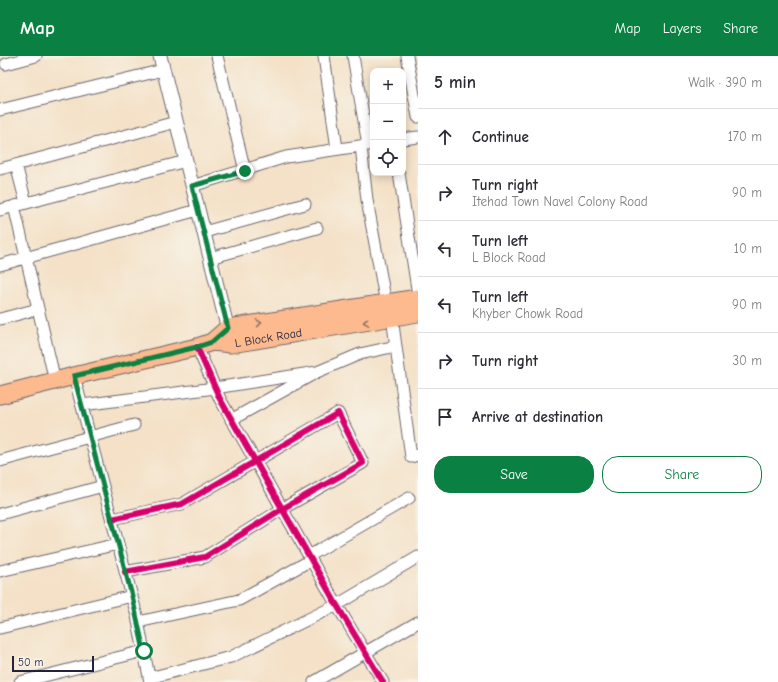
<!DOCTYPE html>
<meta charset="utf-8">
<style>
:root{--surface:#fff;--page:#f7f7f7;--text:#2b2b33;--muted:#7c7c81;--line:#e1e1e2;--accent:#0b8043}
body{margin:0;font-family:"Comic Neue",sans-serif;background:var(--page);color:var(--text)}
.controls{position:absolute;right:12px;top:12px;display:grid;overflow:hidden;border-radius:8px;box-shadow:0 2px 10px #0003}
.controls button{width:36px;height:36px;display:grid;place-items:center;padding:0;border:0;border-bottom:1px solid var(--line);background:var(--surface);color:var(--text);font:20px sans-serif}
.scale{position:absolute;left:12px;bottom:10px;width:82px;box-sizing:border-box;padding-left:4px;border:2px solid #22223b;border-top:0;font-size:11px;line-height:14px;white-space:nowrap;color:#22223b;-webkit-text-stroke:3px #f7f3e8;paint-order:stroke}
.stop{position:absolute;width:12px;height:12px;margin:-9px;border:3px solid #0b8043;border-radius:50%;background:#fff}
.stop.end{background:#0b8043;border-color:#fff;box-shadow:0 1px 4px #0008}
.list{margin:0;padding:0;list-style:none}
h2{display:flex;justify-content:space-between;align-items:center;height:52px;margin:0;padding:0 16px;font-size:17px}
h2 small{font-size:13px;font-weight:400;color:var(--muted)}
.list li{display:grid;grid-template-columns:26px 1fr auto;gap:12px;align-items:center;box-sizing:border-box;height:56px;padding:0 16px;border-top:1px solid var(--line)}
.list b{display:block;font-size:15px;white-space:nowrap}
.list p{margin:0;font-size:13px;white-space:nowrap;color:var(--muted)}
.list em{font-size:13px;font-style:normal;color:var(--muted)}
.actions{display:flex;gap:8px;padding:12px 16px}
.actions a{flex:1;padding:9px 0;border:1px solid var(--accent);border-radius:16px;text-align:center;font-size:14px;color:var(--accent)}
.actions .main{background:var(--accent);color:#fff}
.icon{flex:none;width:22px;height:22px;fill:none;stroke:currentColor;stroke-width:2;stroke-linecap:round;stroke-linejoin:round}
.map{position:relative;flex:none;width:418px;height:626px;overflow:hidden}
header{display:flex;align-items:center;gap:24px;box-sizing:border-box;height:56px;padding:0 20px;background:var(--accent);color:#fff}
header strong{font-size:19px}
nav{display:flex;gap:22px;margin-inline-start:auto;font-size:14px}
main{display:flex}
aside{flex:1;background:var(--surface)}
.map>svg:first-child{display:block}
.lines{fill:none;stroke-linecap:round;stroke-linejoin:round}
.minor-casing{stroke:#6c656c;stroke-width:13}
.tertiary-casing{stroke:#6c656c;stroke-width:15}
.primary-casing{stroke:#6c656c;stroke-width:19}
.minor{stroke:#fff;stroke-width:11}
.tertiary{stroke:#fff;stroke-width:13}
.primary{stroke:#fcba8e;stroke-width:17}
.cycleway-casing{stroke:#f7f3e8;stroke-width:8}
.cycleway{stroke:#d6006c;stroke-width:6}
.oneway{stroke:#8f6e64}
.route{stroke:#0b8043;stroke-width:5}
.labels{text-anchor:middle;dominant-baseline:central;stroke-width:4;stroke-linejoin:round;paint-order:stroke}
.street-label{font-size:12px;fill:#22223b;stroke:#f7f3e8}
</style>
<header>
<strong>Map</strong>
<nav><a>Map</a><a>Layers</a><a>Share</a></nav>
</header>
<main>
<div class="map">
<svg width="418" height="626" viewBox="0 0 418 626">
<rect width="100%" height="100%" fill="#f7f3e8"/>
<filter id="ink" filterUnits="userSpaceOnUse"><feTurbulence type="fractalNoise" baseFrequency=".025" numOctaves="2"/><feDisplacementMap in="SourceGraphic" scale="8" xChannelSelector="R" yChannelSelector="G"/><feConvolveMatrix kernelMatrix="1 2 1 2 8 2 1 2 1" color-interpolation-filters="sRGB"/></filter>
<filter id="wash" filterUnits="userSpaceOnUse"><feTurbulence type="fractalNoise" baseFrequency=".012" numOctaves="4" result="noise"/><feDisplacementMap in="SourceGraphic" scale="16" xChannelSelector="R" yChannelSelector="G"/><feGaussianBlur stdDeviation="0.9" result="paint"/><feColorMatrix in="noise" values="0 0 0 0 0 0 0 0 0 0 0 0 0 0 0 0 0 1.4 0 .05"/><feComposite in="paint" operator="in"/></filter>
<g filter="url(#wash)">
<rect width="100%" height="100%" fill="#f4e1c7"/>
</g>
<g filter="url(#ink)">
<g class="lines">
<defs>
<path id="minor" d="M 217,0 L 245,115
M 324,0 L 337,93
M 353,0 L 368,89
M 407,0 L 418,61
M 6,8 L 36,0
M 0,54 L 163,14
M 403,83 L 418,81
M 361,90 L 367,144 L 386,248
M 16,109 L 26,147
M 0,113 L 176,66
M 399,117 L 418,239
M 192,130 L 286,101 L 373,88
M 14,150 L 55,325
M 0,154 L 186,105
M 204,176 L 305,148
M 210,202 L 317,172
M 0,209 L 198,154
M 392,261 L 411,401 L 418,399
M 0,263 L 38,253
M 197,291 L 220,343 L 335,546 L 383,626
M 317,316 L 360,298 L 396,290
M 74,320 L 137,560 L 150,626
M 82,349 L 215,332 L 317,316 L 231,364
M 0,405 L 134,369
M 0,458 L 103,430
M 112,463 L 182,448 L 338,357 L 363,407 L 282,453 L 205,501 L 125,516
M 309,500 L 409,442
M 0,515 L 118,488
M 138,566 L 239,544 L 311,504
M 0,572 L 132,540
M 149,622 L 231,601 L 337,549 L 418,501
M 20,626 L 144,595
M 314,626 L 418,566"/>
<path id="tertiary" d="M 160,0 L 230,282"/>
<g id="primary">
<path id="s1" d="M 212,286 L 231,288 L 418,257"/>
<path d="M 0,339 L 74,320 L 197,291 L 212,286 L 228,272 L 418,242"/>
</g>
</defs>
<use href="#minor" class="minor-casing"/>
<use href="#tertiary" class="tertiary-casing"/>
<use href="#primary" class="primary-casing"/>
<use href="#minor" class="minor"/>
<use href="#tertiary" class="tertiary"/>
<use href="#primary" class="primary"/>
<defs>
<path id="cycleway" d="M 197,291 L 220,343 L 335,546 L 383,626
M 112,463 L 182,448 L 338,357 L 363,407 L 282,453 L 205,501 L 125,516"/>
</defs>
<use href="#cycleway" class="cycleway-casing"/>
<use href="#cycleway" class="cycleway"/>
</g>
<defs><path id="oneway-chevron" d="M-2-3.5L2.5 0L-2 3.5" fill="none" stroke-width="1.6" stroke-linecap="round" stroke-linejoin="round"/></defs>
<g class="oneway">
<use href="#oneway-chevron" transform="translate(366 266) rotate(171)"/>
<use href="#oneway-chevron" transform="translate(259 267) rotate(-9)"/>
</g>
</g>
<g class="lines" filter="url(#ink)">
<path class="route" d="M 144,595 L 132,540 L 74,320 L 197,291 L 212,286 L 228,272 L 192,130 L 245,115"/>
</g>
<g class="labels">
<g class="street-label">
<text stroke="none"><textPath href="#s1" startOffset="57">L Block Road</textPath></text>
</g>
</g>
</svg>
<div class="controls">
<button>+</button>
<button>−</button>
<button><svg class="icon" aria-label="locate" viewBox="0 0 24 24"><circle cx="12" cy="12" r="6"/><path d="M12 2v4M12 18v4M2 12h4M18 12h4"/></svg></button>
</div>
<div class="scale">50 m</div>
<div class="stop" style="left:144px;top:595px"></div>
<div class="stop end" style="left:245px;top:115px"></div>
</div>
<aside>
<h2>5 min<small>Walk · 390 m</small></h2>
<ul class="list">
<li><svg class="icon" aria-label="ahead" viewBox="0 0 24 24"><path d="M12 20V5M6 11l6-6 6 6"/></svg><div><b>Continue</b></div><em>170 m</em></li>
<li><svg class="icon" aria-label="right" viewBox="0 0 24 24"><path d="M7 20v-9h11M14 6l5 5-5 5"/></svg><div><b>Turn right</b><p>Itehad Town Navel Colony Road</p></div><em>90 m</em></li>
<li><svg class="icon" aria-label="left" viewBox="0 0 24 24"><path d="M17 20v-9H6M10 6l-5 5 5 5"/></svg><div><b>Turn left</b><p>L Block Road</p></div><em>10 m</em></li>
<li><svg class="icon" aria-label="left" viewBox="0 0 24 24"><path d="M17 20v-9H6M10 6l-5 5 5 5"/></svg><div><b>Turn left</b><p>Khyber Chowk Road</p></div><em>90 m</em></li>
<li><svg class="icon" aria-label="right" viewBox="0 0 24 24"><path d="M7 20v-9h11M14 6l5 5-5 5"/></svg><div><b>Turn right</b></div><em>30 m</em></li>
<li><svg class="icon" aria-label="arrive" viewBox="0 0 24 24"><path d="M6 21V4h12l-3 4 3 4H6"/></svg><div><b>Arrive at destination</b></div></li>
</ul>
<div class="actions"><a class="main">Save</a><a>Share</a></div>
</aside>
</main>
